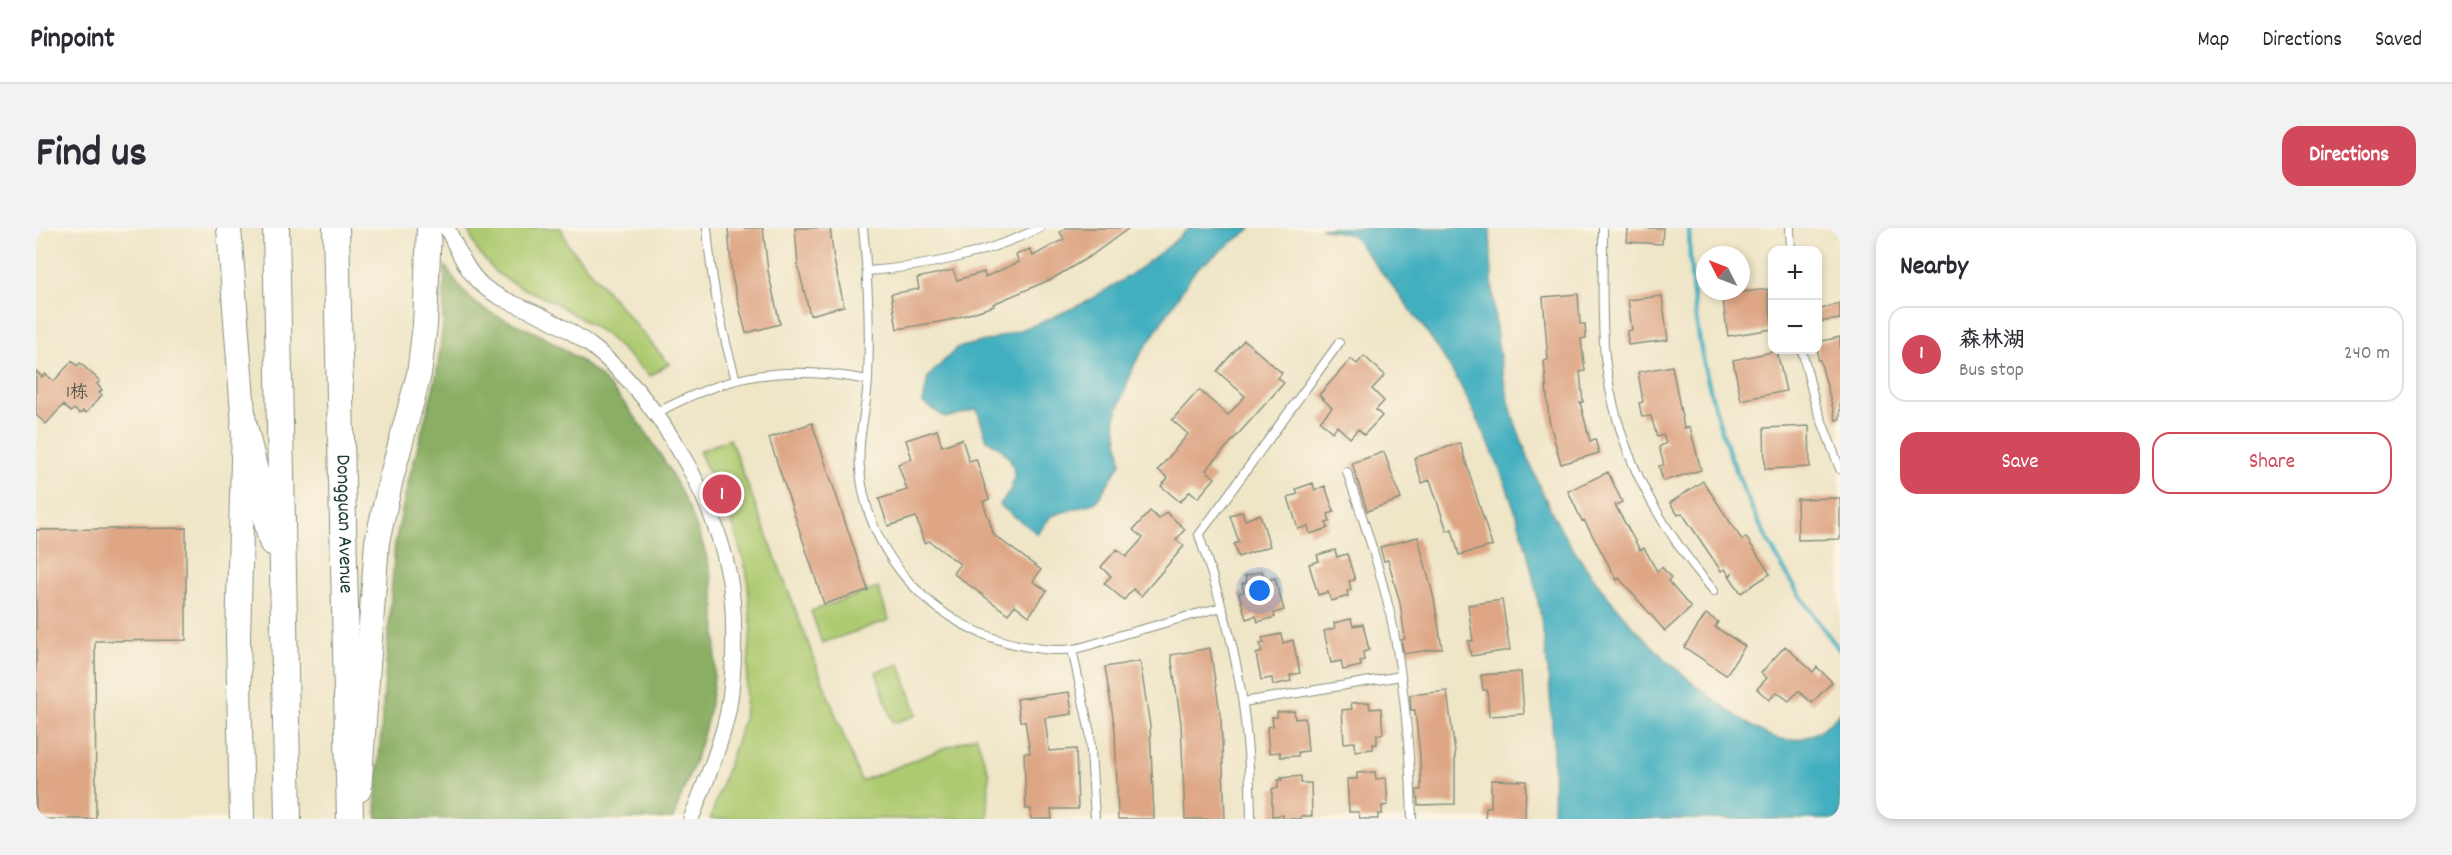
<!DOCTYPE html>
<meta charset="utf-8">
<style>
:root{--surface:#fff;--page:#f2f2f3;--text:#2b2b33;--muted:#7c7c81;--line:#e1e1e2;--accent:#d1495b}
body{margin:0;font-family:Dekko,"LXGW WenKai TC",sans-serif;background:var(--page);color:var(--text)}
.controls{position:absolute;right:18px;top:18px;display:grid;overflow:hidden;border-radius:12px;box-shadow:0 3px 9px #0003}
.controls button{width:54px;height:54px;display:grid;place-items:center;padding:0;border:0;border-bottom:2px solid var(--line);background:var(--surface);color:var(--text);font:30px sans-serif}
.compass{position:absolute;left:1660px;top:18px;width:54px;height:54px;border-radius:50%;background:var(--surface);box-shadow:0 3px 9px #0003;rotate:312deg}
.you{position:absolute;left:1224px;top:363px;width:21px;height:21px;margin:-15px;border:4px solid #fff;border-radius:50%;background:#1a73e8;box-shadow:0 0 0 9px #1a73e833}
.badge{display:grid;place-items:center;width:39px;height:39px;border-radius:50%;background:var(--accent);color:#fff;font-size:20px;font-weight:700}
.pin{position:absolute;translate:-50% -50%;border:3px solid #fff;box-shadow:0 2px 6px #0006}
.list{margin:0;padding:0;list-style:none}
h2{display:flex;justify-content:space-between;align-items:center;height:78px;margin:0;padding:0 24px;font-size:26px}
h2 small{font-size:20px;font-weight:400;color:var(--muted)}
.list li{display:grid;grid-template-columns:39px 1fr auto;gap:18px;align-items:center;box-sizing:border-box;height:96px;margin:0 12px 12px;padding:0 12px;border:2px solid var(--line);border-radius:18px}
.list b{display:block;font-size:22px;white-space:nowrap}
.list p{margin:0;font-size:20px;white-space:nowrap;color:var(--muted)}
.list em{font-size:20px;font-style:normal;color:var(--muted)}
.actions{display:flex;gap:12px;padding:18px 24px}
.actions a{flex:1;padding:14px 0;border:2px solid var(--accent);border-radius:18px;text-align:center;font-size:21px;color:var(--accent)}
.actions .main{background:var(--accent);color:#fff}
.map{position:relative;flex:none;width:1804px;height:591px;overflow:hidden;border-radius:18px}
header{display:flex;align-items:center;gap:36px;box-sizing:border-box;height:84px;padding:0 30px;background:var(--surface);border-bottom:2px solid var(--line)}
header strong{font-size:28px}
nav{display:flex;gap:33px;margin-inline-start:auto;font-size:21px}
.intro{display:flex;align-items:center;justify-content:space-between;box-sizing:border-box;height:144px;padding:0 36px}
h1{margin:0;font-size:42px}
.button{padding:15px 27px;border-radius:18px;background:var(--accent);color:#fff;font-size:21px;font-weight:700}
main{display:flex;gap:36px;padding:0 36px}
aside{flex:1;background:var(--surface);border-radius:18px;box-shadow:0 3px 9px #0003}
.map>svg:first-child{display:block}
.green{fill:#aeca71;stroke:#668452;stroke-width:1.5}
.forest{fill:#8aae63;stroke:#54764c;stroke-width:1.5}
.water{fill:#42afc0;stroke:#30767a;stroke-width:1.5}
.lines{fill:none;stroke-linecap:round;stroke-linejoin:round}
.stream{stroke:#42afc0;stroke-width:4.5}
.building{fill:#dea685}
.service-casing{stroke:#87917e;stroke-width:10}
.minor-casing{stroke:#87917e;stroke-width:17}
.primary-casing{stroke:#87917e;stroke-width:26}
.trunk-casing{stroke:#87917e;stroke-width:28}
.service{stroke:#fff;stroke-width:8}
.minor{stroke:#fff;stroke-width:15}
.primary{stroke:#fff;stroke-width:24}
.trunk{stroke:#fff;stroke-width:26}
.labels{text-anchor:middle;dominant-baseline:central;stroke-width:4.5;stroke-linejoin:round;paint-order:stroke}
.number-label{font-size:18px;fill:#4f5748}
.street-label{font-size:21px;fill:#1f3d34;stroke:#fcf5e5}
</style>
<header>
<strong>Pinpoint</strong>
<nav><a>Map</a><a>Directions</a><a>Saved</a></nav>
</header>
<div class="intro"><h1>Find us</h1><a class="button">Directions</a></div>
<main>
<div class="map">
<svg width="1804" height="591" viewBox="0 0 1804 591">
<rect width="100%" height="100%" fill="#fcf5e5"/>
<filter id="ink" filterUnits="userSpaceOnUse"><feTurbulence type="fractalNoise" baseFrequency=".0167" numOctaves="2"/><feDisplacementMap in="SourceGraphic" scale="12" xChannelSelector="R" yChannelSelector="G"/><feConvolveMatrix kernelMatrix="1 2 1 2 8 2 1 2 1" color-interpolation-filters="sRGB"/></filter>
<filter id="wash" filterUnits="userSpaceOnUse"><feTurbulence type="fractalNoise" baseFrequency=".008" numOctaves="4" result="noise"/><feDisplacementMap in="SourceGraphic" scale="24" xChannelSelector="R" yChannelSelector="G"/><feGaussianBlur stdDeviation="1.35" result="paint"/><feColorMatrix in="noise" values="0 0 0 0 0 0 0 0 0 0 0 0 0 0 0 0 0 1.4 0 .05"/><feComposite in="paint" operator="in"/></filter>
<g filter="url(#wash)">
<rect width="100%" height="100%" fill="#efe5c7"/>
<path class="green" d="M 431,0 L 525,0 L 533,18 L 633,136 L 614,148 L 568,105 L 518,74 L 480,57 L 459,44 L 441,22 Z
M 694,211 L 825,553 L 940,508 L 953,546 L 952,591 L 674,591 L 708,491 L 715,400 L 711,345 L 698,300 L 663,223 Z
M 842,360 L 853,392 L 786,415 L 775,383 Z
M 864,436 L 881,487 L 857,495 L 840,444 Z"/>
<path class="forest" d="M 409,38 C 417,48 425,61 434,70 C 451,87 478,94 498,104 C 514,112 531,123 545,133 C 602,174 664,282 676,352 C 682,391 681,444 673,483 C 666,520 649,556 637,591 L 341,591 L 340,572 L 359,316 L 372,255 L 400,150 L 407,98 Z"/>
<path class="water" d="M 1153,0 L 1216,0 L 1160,41 L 1099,135 L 1079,189 L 1085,235 L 1060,274 L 1015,288 L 1002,306 L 963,277 C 987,253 982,227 951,212 L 941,181 L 910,190 L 887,175 L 892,149 L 921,120 L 957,111 L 1004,95 L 1050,74 L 1093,48 L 1133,18 Z
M 1284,0 L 1454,0 C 1456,66 1459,134 1480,197 C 1495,240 1512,283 1537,321 C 1581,387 1635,444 1701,488 C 1715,497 1728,508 1745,511 C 1769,515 1789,502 1804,484 L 1804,591 L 1517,591 C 1520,492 1511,380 1480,286 C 1465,240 1445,196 1422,153 C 1392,100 1353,54 1316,7 Z"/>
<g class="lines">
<path class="stream" d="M 1653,0 C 1655,154 1707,302 1804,422"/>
</g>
<g id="blocks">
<path class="building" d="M 692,0 L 727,0 L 732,43 L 744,96 L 710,105 L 696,49 Z
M 759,0 L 794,0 L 798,32 L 808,78 L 774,87 L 762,38 Z
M 1030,0 L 1093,0 L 1056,27 L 1016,51 L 957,76 L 958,78 L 914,92 L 861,101 L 855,66 L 883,61 L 881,50 L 917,42 L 921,52 L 948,44 L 949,49 L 983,34 L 980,27 L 994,21 L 997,28 L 1028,11 L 1024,4 Z
M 1597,0 L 1627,0 L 1626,16 L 1591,14 L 1592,1 Z
M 1731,61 L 1737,101 L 1692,108 L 1686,67 Z
M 1542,66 L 1544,96 L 1549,96 L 1550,110 L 1545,111 L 1549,143 L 1544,144 L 1547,174 L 1544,174 L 1554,213 L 1559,211 L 1563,225 L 1525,236 L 1513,192 L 1508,133 L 1512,132 L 1507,69 Z
M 1626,68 L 1632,112 L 1592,117 L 1591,103 L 1596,102 L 1592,72 Z
M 1804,75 L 1804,91 L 1782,94 L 1782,82 Z
M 1804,109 L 1804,191 L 1800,192 L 1784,132 L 1782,132 L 1782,114 Z
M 1208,112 L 1246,145 L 1242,150 L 1248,155 L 1170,242 L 1179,250 L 1162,270 L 1154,263 L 1144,274 L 1125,258 L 1132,250 L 1122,242 L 1152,206 L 1136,192 L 1163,162 L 1192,187 L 1209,168 L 1181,143 Z
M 1741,123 L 1750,163 L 1705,172 L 1697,132 Z
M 1328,128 L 1349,147 L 1336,161 L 1348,173 L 1340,182 L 1346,188 L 1328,207 L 1322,201 L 1314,210 L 1301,198 L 1296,204 L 1284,193 L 1296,180 L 1283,167 L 1315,131 L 1321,136 Z
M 36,133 L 41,138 L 44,135 L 64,153 L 61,156 L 66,162 L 63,165 L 66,167 L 50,185 L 47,183 L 44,186 L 38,181 L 35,184 L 27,177 L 10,196 L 0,187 L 0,143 L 6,149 L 9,146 L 18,153 Z
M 1636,138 L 1648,200 L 1654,199 L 1665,242 L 1627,253 L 1623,238 L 1628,237 L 1623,219 L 1630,215 L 1627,207 L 1621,209 L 1615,188 L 1606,189 L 1603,175 L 1607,174 L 1602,144 Z
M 776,195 L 832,362 L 788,376 L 733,210 Z
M 1773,198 L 1774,239 L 1729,241 L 1728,200 Z
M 901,202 L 906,218 L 926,211 L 933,233 L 940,231 L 953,271 L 947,274 L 958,307 L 1005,342 L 997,353 L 1011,363 L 993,388 L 979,377 L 972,386 L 917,345 L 924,336 L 893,313 L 888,315 L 880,289 L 852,298 L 843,271 L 871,262 L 862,236 L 876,231 L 870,212 Z
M 1424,215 L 1456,318 L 1423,327 L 1416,301 L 1411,303 L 1394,252 L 1386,255 L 1378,230 Z
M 1348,224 L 1365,271 L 1331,283 L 1316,235 Z
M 1572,244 L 1586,274 L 1579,277 L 1604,322 L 1608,320 L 1621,343 L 1626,339 L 1635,350 L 1632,353 L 1655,380 L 1629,403 L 1583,350 L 1581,352 L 1548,292 L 1546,293 L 1532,263 Z
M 1667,253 L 1706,312 L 1710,309 L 1734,346 L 1705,365 L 1694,349 L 1696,345 L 1693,347 L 1689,341 L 1685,343 L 1646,285 L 1642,287 L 1634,275 Z
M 1277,255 L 1279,262 L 1289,258 L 1298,284 L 1292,286 L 1294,294 L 1290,295 L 1292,300 L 1274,306 L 1272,298 L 1262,301 L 1252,269 L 1262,266 L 1260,261 Z
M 1804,270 L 1804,311 L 1762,312 L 1761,271 Z
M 1114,283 L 1123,291 L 1130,284 L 1149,301 L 1140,312 L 1148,318 L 1105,368 L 1097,361 L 1088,372 L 1068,355 L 1075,348 L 1065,339 L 1081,321 L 1090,329 L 1107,310 L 1097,302 Z
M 1206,283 L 1209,292 L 1224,286 L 1234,318 L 1202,329 L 1198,316 L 1203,314 L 1194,288 Z
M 150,300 L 150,412 L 59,413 L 60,591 L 0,591 L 0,302 Z
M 1382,309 L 1398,371 L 1406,420 L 1368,426 L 1365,412 L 1369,411 L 1364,375 L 1352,332 L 1348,333 L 1344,319 Z
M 1299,322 L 1301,329 L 1311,326 L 1319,352 L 1313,353 L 1315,362 L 1311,363 L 1312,368 L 1295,373 L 1292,364 L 1282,367 L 1273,336 L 1283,333 L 1281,327 Z
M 1226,343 L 1229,353 L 1239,350 L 1248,382 L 1238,385 L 1239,389 L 1222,394 L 1220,388 L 1210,391 L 1203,365 L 1208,364 L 1206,356 L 1211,354 L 1209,348 Z
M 1466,372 L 1474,422 L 1435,428 L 1432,413 L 1437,413 L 1432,377 Z
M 1670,386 L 1682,394 L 1679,399 L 1709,418 L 1690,447 L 1648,419 Z
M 1315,391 L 1317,398 L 1327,396 L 1333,422 L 1327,424 L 1328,432 L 1324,433 L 1325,438 L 1307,442 L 1305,433 L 1295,435 L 1288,403 L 1299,400 L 1298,395 Z
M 1245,406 L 1247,415 L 1257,412 L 1264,445 L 1254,447 L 1255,453 L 1237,457 L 1236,450 L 1225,452 L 1220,426 L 1226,424 L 1224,416 L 1228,415 L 1226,410 Z
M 1749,418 L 1777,444 L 1781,439 L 1796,454 L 1776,475 L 1762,463 L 1753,473 L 1741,464 L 1733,472 L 1721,461 L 1731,450 L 1725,445 Z
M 1174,420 L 1185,491 L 1189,591 L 1149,591 L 1145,495 L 1135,427 Z
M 1104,433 L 1114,498 L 1118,591 L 1082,591 L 1079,502 L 1069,439 Z
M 1485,444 L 1488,486 L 1453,488 L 1451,462 L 1447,462 L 1445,447 Z
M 1411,463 L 1419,524 L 1419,576 L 1382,577 L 1381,562 L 1385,562 L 1384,527 L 1379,482 L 1375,482 L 1374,467 Z
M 1033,464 L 1036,486 L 1009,490 L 1013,523 L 1040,521 L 1042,581 L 1015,581 L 1016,591 L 995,591 L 995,581 L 990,581 L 988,525 L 994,525 L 989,493 L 984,493 L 981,471 Z
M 1333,474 L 1334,481 L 1345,480 L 1347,506 L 1341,507 L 1341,516 L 1337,516 L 1337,521 L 1319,523 L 1319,514 L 1308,515 L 1306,482 L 1316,481 L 1315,475 Z
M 1258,483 L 1259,491 L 1269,490 L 1272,523 L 1262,524 L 1262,528 L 1244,529 L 1244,524 L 1233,525 L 1231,499 L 1237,498 L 1236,489 L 1241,489 L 1241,484 Z
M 1339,544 L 1340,551 L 1350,550 L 1352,577 L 1346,578 L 1346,586 L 1342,586 L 1342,591 L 1324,591 L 1323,584 L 1313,584 L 1311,551 L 1321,551 L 1321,545 Z
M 1265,548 L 1265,555 L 1275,555 L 1276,588 L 1265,588 L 1265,591 L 1247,591 L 1247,587 L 1236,588 L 1236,561 L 1242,560 L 1242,552 L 1246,552 L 1245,550 Z
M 1455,552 L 1490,553 L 1489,591 L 1449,591 L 1450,579 L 1455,579 Z"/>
</g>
</g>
<g filter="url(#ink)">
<use href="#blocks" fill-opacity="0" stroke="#87917e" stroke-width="1.5"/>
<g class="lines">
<defs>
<path id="service" d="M 671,0 C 675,53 685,101 700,152
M 827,0 C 832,49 834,100 832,150 C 831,181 821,210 824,241 C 831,330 901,402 987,418 C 1003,421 1021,424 1037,421 C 1053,418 1070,412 1085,407 C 1119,398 1152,388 1186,379
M 1567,0 C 1567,43 1565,86 1569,129 C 1579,220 1620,295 1678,363
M 1754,0 L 1755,22
M 832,43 C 895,38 946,27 1004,0
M 1766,122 L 1779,175 L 1804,241
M 619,186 C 693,145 749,136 832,152
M 1311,244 C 1327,291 1343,337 1354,385 C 1369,453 1374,522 1376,591
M 1036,421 L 1054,505 L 1059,591
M 1207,474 L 1365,448
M 1215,591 C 1214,534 1210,477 1197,422 C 1189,383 1175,345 1163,307 L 1303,115"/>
<path id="minor" d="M 411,0 C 421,20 430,43 447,58 C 464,72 488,79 508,89 C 524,97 543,108 558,120 C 622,171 677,267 693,347 C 700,384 699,451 691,488 C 683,523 668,557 655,591"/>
<path id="primary" d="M 193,0 L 208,198 L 202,409 L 206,591
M 323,562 L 341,314 L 355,251 L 383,146 L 389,97 L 393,0"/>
<g id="trunk">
<path d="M 240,0 L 252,591"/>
<path id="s1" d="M 300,0 L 314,591"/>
<path d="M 208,198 L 236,314"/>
</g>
</defs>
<use href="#service" class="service-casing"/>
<use href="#minor" class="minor-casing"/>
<use href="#primary" class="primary-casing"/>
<use href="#trunk" class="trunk-casing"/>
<use href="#service" class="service"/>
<use href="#minor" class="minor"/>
<use href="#primary" class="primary"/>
<use href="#trunk" class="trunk"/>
</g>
</g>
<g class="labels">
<g class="number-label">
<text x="41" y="165">1栋</text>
</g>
<g class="street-label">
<text stroke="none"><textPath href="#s1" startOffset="296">Dongguan Avenue</textPath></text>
</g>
</g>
</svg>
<div class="controls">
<button>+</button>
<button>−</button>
</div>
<svg class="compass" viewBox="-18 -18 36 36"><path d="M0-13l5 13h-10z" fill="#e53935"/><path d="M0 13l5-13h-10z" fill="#7c7c81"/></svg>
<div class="you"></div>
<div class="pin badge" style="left:686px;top:266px">1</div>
</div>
<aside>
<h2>Nearby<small></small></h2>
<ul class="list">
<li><span class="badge">1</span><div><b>森林湖</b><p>Bus stop</p></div><em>240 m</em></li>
</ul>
<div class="actions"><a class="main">Save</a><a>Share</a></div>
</aside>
</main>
